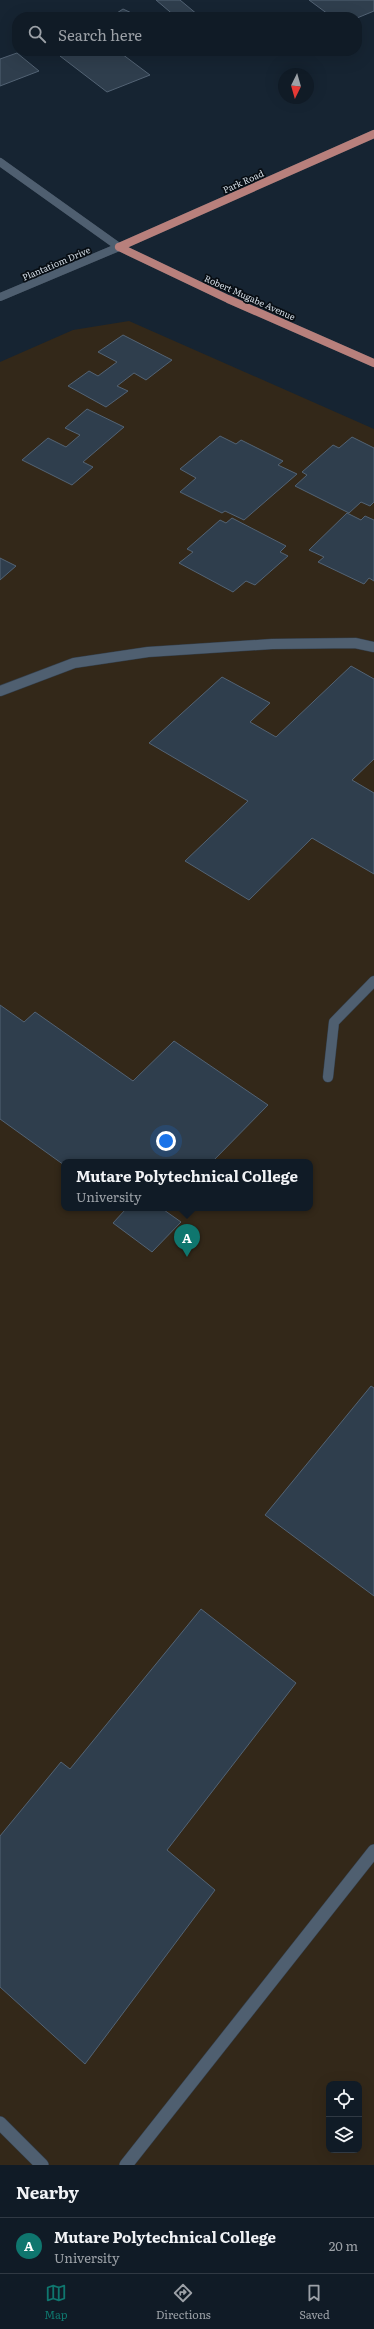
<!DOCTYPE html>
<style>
:root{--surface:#101b26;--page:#19242e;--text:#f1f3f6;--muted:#9ca1a7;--line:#303943;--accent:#0f766e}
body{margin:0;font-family:Literata,serif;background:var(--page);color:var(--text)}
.controls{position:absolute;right:12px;bottom:12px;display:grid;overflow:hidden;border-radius:8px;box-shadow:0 4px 16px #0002}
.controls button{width:36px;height:36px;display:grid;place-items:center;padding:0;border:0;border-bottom:1px solid var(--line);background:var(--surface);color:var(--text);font:20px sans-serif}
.compass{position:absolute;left:278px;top:68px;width:36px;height:36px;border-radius:50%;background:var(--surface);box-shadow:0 4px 16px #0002;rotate:185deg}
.you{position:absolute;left:166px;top:1141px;width:14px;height:14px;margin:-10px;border:3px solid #fff;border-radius:50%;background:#1a73e8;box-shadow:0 0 0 6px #1a73e833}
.badge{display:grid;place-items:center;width:26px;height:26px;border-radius:50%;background:var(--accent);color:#fff;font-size:13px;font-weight:700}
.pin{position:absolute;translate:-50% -33px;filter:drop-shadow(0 1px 2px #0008)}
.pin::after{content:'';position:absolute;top:21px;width:14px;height:12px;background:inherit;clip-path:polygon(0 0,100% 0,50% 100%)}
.popup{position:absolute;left:61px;top:1159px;width:252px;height:52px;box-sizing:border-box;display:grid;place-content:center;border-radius:8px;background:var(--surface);filter:drop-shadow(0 1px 3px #0005);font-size:13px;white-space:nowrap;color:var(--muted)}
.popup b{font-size:15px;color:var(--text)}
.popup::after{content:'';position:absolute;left:50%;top:100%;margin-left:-8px;border:8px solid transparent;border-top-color:var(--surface)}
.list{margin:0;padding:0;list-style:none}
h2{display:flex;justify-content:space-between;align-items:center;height:52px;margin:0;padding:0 16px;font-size:17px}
h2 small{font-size:13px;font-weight:400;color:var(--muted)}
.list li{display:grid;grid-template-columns:26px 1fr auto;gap:12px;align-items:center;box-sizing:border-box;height:56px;padding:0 16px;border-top:1px solid var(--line)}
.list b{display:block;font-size:15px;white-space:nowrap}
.list p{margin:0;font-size:13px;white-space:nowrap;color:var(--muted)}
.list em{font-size:13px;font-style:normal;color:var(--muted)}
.icon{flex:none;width:22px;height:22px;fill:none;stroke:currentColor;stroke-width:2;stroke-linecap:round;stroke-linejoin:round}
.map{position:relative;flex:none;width:374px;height:2165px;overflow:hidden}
.search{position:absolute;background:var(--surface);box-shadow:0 4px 16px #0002;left:12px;right:12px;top:12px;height:44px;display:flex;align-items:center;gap:10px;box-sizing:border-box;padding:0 14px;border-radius:16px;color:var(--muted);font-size:15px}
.sheet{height:108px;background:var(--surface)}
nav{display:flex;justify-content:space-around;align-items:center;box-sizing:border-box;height:56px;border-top:1px solid var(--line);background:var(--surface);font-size:11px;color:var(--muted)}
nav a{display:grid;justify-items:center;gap:2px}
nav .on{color:var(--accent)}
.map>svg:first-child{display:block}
.education{fill:#332819;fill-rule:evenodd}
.building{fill:#2f3e4d;stroke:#536374}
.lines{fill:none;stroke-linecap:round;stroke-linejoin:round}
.service-far1-casing{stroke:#343f4b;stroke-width:11}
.service-casing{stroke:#343f4b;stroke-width:14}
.minor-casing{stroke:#343f4b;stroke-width:8}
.tertiary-casing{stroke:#343f4b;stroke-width:8}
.trunk-casing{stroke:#343f4b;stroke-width:8}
.service-far1{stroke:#4f5f70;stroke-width:10}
.service{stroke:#4f5f70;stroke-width:13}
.minor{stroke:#4f5f70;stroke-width:8}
.tertiary{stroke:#4f5f70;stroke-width:8}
.trunk{stroke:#b8807c;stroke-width:8}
.labels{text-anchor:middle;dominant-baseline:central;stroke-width:3.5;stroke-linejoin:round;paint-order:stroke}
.far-street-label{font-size:9px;fill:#d3dce5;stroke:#070d13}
</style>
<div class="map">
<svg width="374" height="2165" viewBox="0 0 374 2165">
<rect width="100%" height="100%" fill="#162432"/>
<path class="education" d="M 129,321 L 374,429 L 374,2165 L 0,2165 L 0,362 L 73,330 ZM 64,1162 L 310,1162 L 310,1208 L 64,1208 ZM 329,2084 L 359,2084 L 359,2150 L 329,2150 Z"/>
<path class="building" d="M 156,0 L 180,0 L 198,15 L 176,17 Z
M 309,0 L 374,0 L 374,11 L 357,18 L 332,17 Z
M 123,9 L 138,16 L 111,17 Z
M 75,51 L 118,51 L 150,75 L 107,92 L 60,56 Z
M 17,53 L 39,71 L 0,86 L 0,59 Z
M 123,335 L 172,360 L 146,380 L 134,373 L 117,386 L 128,391 L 106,407 L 68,386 L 89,371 L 98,376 L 117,362 L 98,352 Z
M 87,409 L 124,427 L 83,462 L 93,467 L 72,485 L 22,460 L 48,438 L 66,447 L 80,435 L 65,428 Z
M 220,436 L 236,444 L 241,440 L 283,461 L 278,465 L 297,474 L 244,520 L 225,511 L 222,513 L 180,492 L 196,478 L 180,469 Z
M 352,437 L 374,448 L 374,502 L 370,506 L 361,502 L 349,513 L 295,486 L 307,475 L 302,472 L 333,445 L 339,448 Z
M 347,513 L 361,520 L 365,516 L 374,520 L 374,581 L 369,578 L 364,584 L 318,562 L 324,557 L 309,550 Z
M 232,518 L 286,546 L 280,552 L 288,556 L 255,585 L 246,581 L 233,592 L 179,563 L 193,552 L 187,549 L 220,520 L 226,523 Z
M 0,558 L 16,566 L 0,580 Z
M 351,666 L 374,679 L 374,759 L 352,780 L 374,793 L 374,874 L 312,838 L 249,900 L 185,861 L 248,801 L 149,743 L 222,677 L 270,703 L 250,722 L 276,737 Z
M 0,1005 L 24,1022 L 35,1012 L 133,1081 L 174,1041 L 268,1105 L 212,1162 L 64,1162 L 64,1165 L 0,1119 Z
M 122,1208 L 166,1208 L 164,1210 L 181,1222 L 152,1252 L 113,1223 L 125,1210 Z
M 371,1386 L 374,1388 L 374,1596 L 265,1515 Z
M 201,1609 L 296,1683 L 167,1850 L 215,1890 L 85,2064 L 0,1987 L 0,1836 L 61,1762 L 70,1769 Z"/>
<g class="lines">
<defs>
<path id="service-far1" d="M 0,691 L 74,663 L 148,652 L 272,644 L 355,643 L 374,647
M 328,1077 L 334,1022 L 374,981"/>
<path id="service" d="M 0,2123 L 42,2165
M 126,2165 L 374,1851"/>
<path id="minor" d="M 0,162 L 119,247"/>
<path id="tertiary" d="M 0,297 L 119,247"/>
<path id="trunk" d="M 119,247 L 228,299 L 374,363
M 119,247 L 374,134"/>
</defs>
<use href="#service-far1" class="service-far1-casing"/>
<use href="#service" class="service-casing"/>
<use href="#minor" class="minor-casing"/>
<use href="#tertiary" class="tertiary-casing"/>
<use href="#trunk" class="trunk-casing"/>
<use href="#service-far1" class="service-far1"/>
<use href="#service" class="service"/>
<use href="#minor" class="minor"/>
<use href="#tertiary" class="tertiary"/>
<use href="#trunk" class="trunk"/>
</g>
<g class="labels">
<g class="far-street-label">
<text transform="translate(243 181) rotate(-24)">Park Road</text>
<text transform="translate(56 263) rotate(-23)">Plantatiom Drive</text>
<text transform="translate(250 297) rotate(24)">Robert Mugabe Avenue</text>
</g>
</g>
</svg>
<div class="controls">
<button><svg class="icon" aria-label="locate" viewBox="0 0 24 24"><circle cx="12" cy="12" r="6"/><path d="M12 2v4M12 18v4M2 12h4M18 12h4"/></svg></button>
<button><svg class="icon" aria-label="layers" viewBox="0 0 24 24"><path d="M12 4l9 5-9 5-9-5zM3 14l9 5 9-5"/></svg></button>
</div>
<svg class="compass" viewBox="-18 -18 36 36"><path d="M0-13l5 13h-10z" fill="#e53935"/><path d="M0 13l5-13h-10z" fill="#9ca1a7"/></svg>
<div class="you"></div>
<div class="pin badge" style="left:187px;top:1257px">A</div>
<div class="popup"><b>Mutare Polytechnical College</b>University</div>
<div class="search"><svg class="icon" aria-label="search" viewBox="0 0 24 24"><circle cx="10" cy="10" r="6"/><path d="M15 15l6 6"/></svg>Search here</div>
</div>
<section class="sheet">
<h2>Nearby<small></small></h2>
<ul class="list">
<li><span class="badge">A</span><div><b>Mutare Polytechnical College</b><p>University</p></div><em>20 m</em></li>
</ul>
</section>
<nav>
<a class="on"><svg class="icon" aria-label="map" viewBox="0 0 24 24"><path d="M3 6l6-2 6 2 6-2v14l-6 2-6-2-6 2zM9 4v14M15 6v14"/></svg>Map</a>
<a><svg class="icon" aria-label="directions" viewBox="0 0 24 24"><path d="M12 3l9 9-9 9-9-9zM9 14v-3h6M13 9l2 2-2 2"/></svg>Directions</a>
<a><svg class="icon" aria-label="saved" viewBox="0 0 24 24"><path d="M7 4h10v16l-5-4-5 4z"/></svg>Saved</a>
</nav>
